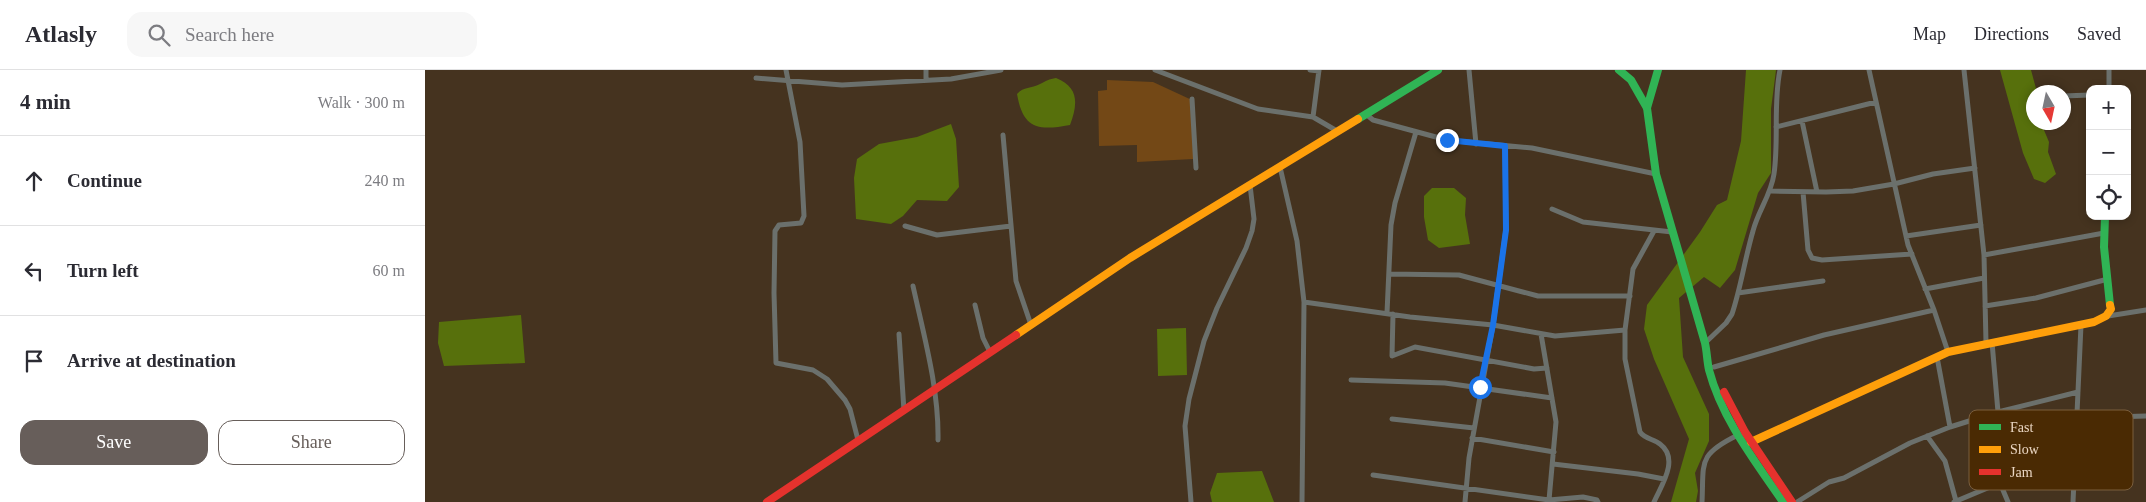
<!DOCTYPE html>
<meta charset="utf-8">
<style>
:root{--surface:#fff;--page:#f7f7f7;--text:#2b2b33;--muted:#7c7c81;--line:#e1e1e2;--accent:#675e5a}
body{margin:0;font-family:"Times New Roman",serif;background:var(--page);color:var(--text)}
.controls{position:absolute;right:15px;top:15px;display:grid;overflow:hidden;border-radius:10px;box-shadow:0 2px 8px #0003}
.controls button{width:45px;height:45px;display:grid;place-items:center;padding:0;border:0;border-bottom:1px solid var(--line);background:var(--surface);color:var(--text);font:25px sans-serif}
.compass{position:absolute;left:1601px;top:15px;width:45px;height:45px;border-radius:50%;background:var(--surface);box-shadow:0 2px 8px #0003;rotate:171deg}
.stop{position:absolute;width:15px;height:15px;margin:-11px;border:4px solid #1a73e8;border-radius:50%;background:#fff}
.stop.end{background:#1a73e8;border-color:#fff;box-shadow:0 1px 5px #0008}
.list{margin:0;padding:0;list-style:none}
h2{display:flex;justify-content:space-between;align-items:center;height:65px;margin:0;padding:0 20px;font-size:21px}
h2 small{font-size:16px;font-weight:400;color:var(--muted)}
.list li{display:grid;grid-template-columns:32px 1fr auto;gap:15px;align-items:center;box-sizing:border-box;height:90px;padding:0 20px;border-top:1px solid var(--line)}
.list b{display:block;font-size:19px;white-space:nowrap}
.list em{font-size:16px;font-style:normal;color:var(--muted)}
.actions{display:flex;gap:10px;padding:15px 20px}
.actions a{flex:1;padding:11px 0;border:1px solid var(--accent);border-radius:15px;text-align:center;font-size:18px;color:var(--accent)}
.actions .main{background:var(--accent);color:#fff}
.icon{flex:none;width:28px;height:28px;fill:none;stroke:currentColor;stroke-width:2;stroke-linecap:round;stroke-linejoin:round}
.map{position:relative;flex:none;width:1721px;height:432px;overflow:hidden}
header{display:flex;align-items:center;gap:30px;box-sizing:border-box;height:70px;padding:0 25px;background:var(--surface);border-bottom:1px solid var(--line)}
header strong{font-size:24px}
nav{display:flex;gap:28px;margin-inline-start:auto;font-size:18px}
.search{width:350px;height:45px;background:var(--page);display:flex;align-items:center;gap:12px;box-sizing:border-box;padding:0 18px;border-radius:15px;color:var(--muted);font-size:19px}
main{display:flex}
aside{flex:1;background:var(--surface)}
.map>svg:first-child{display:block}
.green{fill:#734816}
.water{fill:#57700c}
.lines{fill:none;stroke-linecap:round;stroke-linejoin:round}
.street{stroke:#6b706c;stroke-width:5}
.fast{stroke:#30b455;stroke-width:8}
.slow{stroke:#ff9f0a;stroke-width:8}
.jam{stroke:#e5322d;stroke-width:8}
.route{stroke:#1a73e8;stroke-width:6}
.key{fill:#4a2a03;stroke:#7a5e3d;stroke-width:1}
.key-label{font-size:14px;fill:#ead6c3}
</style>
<header>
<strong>Atlasly</strong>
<div class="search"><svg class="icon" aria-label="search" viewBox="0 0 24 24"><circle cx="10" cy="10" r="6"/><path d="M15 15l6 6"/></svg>Search here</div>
<nav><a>Map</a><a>Directions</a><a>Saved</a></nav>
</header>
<main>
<aside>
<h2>4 min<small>Walk · 300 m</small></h2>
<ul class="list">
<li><svg class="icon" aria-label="ahead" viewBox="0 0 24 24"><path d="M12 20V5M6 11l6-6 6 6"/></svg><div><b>Continue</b></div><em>240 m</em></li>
<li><svg class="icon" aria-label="left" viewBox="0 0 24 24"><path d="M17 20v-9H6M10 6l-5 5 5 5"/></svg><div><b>Turn left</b></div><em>60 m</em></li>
<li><svg class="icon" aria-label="arrive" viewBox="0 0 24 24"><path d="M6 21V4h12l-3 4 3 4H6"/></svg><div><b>Arrive at destination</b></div></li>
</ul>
<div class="actions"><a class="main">Save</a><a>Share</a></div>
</aside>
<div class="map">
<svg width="1721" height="432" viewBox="0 0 1721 432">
<rect width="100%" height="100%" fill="#45331f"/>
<path class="green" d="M 682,10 L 728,12 L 769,31 L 768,89 L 712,92 L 712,75 L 674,76 L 673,21 L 682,20 Z"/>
<path class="water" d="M 1321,0 L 1351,0 L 1346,39 L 1346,103 L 1333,123 L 1310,200 L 1295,218 L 1279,207 L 1254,228 L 1258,287 L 1284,344 L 1284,371 L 1270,403 L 1273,421 L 1271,432 L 1246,432 L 1264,369 L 1229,289 L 1219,259 L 1222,235 L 1275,162 L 1292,135 L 1302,130 L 1316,71 Z
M 1575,0 L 1606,0 L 1612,22 L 1608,22 L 1608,52 L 1616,53 L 1624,72 L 1623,82 L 1631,104 L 1620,113 L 1609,109 L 1598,83 Z
M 631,8 C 654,17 653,34 645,55 C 613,61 598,59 592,24 C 599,16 606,19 615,14 C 621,11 624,9 631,8 Z
M 526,54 L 531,69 L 534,117 L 522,131 L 492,130 L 478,146 L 466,154 L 431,149 L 429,108 L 432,89 L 454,74 L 492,67 Z
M 1007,118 L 1029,118 L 1041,128 L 1040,145 L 1045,174 L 1014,178 L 1003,170 L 999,147 L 999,126 Z
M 96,245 L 100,293 L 19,296 L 13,273 L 14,252 Z
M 761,258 L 762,305 L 733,306 L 732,259 Z
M 837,401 L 849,432 L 787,432 L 785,423 L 792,403 Z"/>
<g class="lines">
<path class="street" d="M 361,0 L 375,72 L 379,146 L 376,153 L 354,155 L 350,161 L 349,223 L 351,293 L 388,300 L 402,309 L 420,330 L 425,339 L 433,370
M 501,0 L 501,10
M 730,0 L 833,39 L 888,47 L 912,61
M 885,0 L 894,1
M 1044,0 L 1051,74
M 1444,0 L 1483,175 L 1509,240 L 1523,282
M 1539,0 L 1559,185 L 1561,273
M 331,8 L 417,15 L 526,9 L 576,0
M 1684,19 L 1684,0
M 1638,26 L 1665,25
M 767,29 L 771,98
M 942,45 L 948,50 L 1022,70 L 1107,78 L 1231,104
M 888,47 L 894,0
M 1377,51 L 1392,122
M 1351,57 L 1451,32
M 578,65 L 591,211 L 606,255
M 855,97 L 872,171 L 879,232 L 877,432
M 1346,121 L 1401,122 L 1428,121 L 1469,114 L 1508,104 L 1550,98
M 1378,122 L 1383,180 L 1387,188 L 1397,190 L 1487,184
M 1127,139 L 1158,152 L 1247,162
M 480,156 L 512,165 L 586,156
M 1481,166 L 1556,155
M 1559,185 L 1679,163
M 964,204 L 1034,205 L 1113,226 L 1205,226
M 488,216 C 499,266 514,319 513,370
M 1500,219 L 1559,208
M 1313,223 L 1398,211
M 879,232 L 985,247 L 1068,255 L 1130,266 L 1200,260
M 550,235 L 558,268 L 565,282
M 1560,236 L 1611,228 L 1683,209
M 962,243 L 966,155 L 970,133 L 991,62
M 968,244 L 967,286 L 990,277 L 1109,299 L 1122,298
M 1683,246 L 1721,240
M 474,264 L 479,341
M 1116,264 L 1131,352 L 1124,430
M 1567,272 L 1573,342
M 1280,273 L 1301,253 L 1307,244 C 1316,217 1320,188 1328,161 C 1333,141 1346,125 1349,104 C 1354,69 1348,34 1355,0
M 1512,287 L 1525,357
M 1289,297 L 1399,265 L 1509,240
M 926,310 L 1020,313 L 1127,328
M 1652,348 L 1721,346
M 967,349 L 1049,358
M 1502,366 L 1520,391 L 1531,431
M 1047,368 L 1129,382
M 1128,394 L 1213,404 L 1239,409
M 948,405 L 1124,430 L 1158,427 L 1172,430 L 1173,432
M 1575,413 L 1583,432
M 766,432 L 760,356 L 764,329 L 779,271 L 792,238 L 821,178 L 827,161 L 829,149 L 825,115
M 1040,432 L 1044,388 L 1068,255 L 1081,159 L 1080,76
M 1229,432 C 1236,416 1255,389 1235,374 C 1229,369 1220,369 1215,362 L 1200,289 L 1200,260 L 1208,199 L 1229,161
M 1277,432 C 1279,392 1272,385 1313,365
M 1372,432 L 1404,412 L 1419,408 L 1485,373 L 1525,357 L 1573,342 L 1653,322
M 1529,432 L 1615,396 L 1650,385
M 1648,432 L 1656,255"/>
<path class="fast" d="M 1194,0 L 1206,10 L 1222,38 L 1231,104 L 1280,273 C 1282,282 1282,291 1284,300 C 1297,349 1330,391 1358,432
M 1222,38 L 1233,0
M 933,49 L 1013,0
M 1680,146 L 1679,177 L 1685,235"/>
<path class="slow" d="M 591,265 L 705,188 L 933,49
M 1326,372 L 1523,282 L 1669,252 L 1681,246 L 1686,239 L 1685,235"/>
<path class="jam" d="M 1299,322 L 1320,362 L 1367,432
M 342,432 L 591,265"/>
</g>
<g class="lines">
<path class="route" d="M 1022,70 L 1080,76 L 1081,160 L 1068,255 L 1055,317"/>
</g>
<rect x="1544" y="340" width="164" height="80" rx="8" class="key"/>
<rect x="1554" y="354" width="22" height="6" fill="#30b455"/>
<rect x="1554" y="376" width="22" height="7" fill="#ff9f0a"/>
<rect x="1554" y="399" width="22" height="6" fill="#e5322d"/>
<g class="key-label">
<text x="1585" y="362">Fast</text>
<text x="1585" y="384">Slow</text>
<text x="1585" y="407">Jam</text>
</g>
</svg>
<div class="controls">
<button>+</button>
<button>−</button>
<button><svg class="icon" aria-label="locate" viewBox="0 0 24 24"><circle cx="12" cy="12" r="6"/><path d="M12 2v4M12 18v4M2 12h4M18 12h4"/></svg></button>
</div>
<svg class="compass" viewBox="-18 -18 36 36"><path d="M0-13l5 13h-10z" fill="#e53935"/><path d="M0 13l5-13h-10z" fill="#7c7c81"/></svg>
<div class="stop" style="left:1055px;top:317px"></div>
<div class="stop end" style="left:1022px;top:70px"></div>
</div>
</main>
